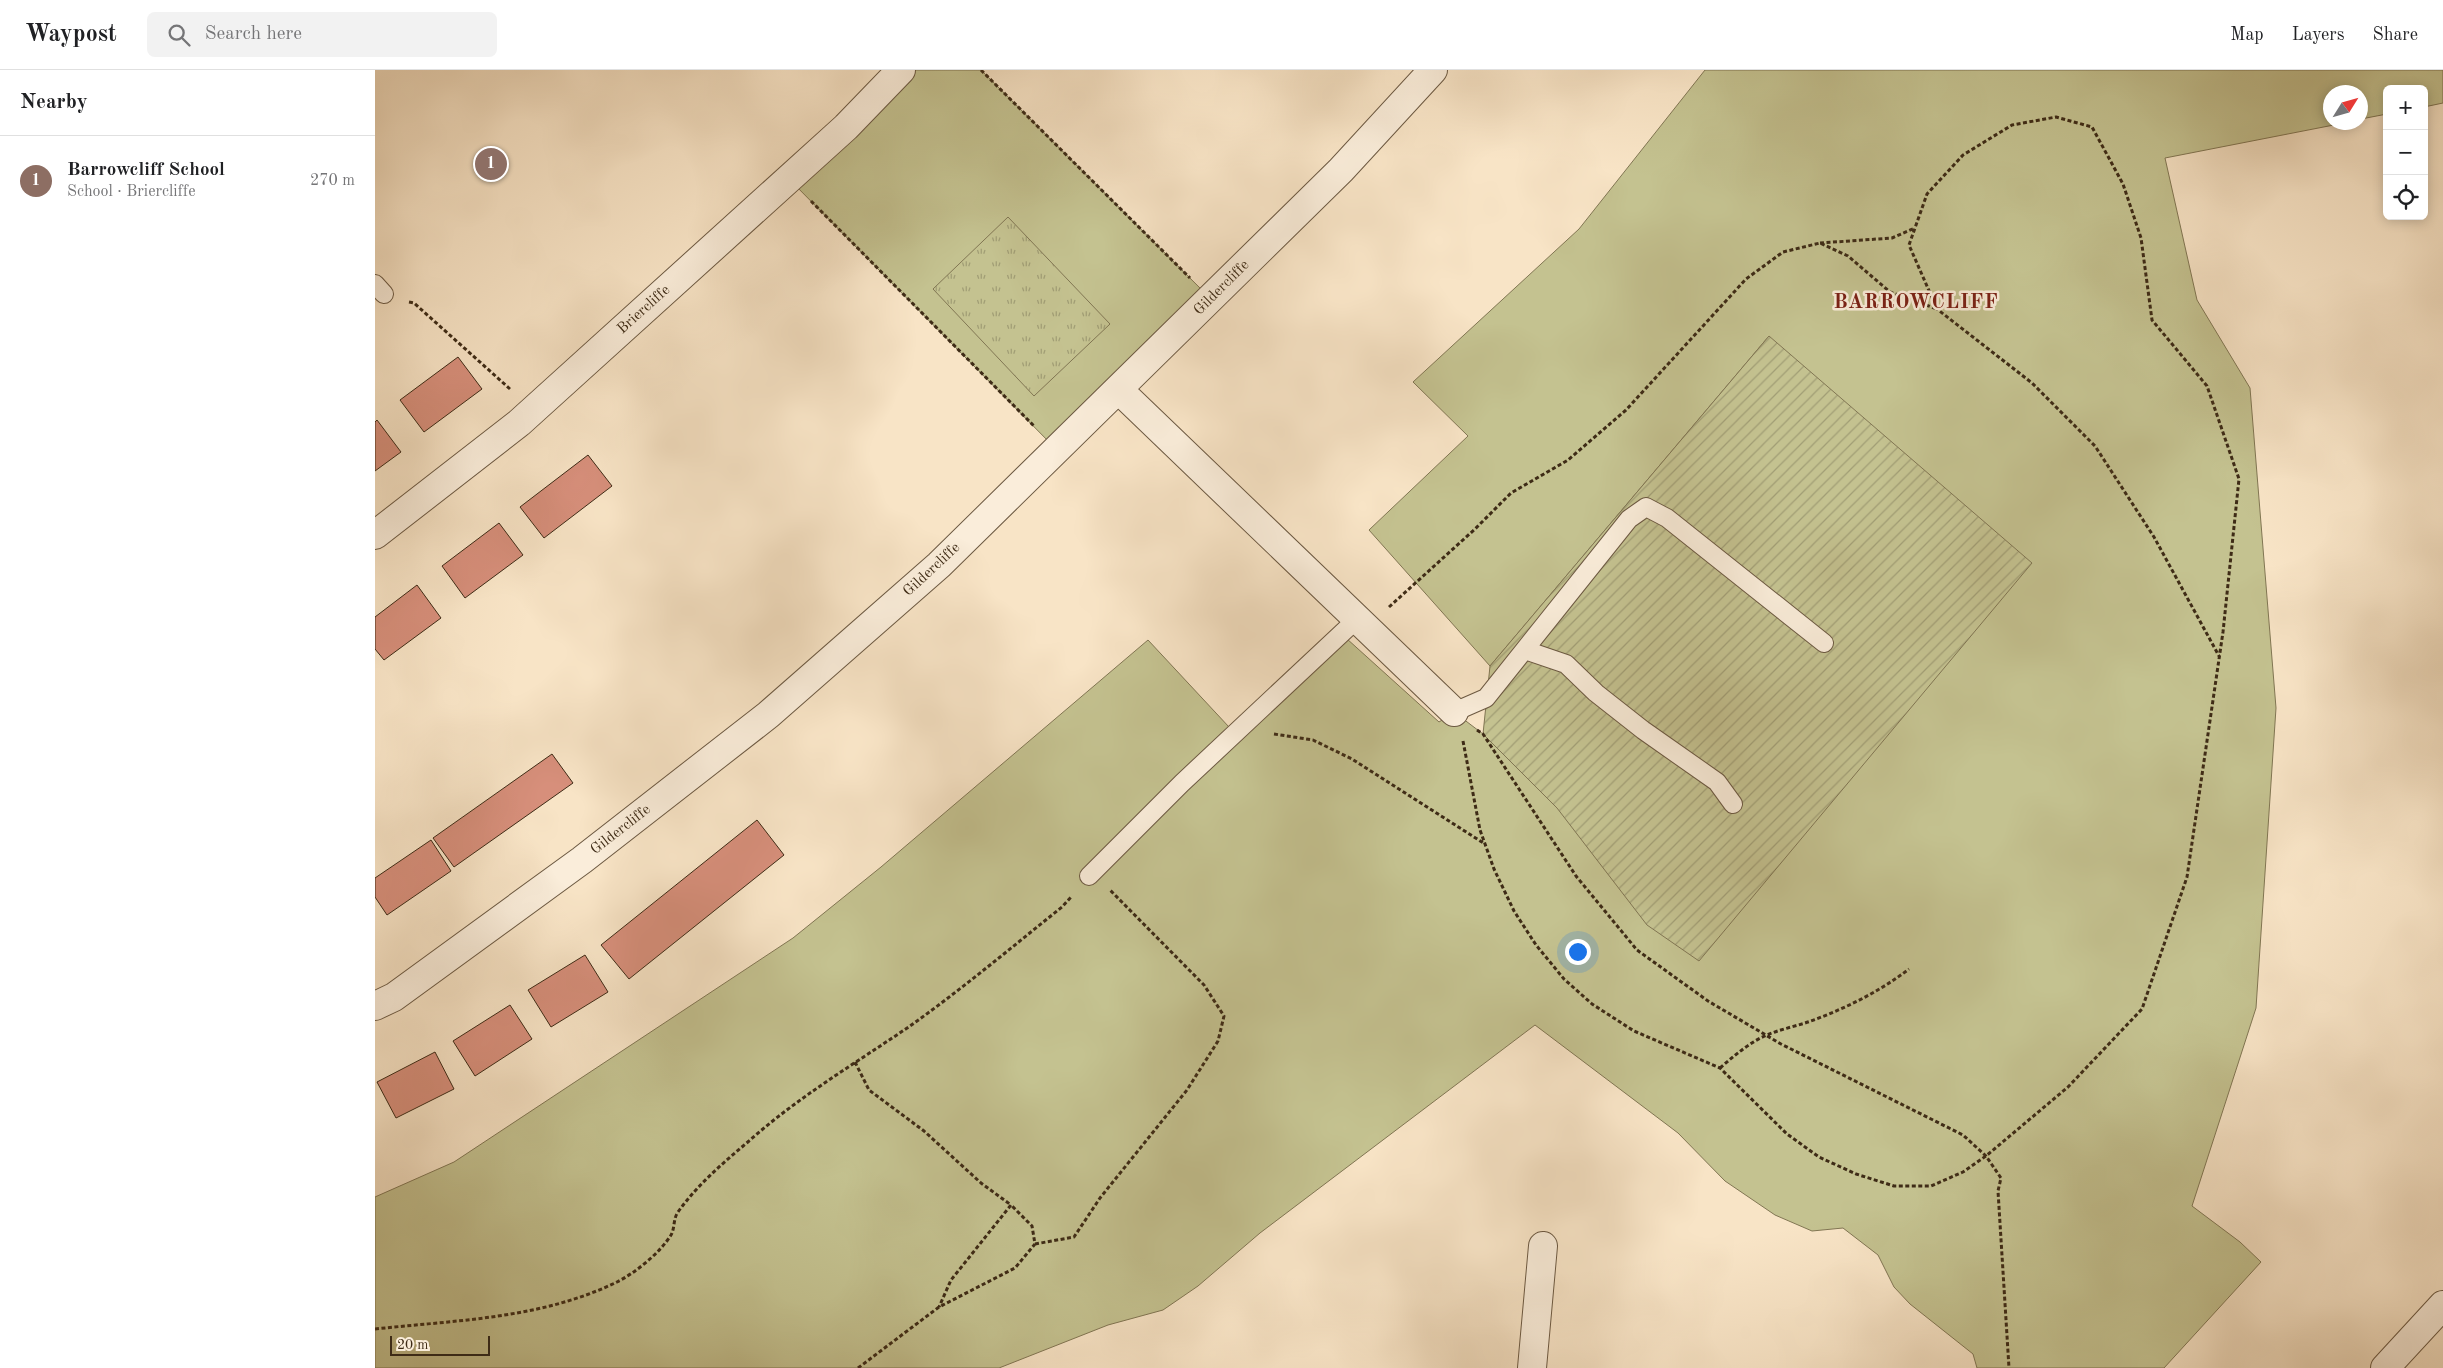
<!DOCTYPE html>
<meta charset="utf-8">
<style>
:root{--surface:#fff;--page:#f2f2f2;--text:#202124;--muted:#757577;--line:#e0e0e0;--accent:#2563eb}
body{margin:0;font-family:"Old Standard TT",serif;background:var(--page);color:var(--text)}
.controls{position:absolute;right:15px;top:15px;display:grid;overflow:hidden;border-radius:8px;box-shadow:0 2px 12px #0003}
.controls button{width:45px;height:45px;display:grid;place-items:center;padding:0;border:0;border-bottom:1px solid var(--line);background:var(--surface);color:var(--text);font:25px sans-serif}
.compass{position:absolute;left:1948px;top:15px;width:45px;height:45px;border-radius:50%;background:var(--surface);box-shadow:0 2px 12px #0003;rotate:53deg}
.scale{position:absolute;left:15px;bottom:12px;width:100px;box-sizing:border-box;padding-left:5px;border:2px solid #3e2b16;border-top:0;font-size:14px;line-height:18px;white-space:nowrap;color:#3e2b16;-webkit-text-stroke:4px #faedda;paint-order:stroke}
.you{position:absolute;left:1202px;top:881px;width:18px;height:18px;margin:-12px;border:4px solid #fff;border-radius:50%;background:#1a73e8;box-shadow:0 0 0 8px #1a73e833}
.badge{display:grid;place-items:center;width:32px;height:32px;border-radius:50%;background:var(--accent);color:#fff;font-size:16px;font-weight:700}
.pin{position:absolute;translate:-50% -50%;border:2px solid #fff;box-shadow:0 1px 5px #0006}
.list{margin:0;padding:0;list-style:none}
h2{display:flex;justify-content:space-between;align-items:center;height:65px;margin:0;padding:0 20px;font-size:21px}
h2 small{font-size:16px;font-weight:400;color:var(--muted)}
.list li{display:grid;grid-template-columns:32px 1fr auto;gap:15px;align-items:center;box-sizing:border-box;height:90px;padding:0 20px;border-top:1px solid var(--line)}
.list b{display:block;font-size:19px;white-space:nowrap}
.list p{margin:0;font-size:16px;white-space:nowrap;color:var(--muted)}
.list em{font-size:16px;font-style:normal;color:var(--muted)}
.icon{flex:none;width:28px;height:28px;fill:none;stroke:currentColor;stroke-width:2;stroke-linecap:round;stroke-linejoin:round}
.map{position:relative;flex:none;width:2068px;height:1298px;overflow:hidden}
header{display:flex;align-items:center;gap:30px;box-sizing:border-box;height:70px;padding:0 25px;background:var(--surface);border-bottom:1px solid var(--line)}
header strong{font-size:24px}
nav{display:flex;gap:28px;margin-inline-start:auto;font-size:18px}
.search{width:350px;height:45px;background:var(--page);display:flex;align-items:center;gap:12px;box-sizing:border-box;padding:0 18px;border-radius:8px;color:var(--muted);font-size:19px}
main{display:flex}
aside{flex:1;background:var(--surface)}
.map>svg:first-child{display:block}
.grass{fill:#c4c290;stroke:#817653}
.park{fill:url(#park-tufts);stroke:#817653}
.garden{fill:url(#garden-furrows);stroke:#817653}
.building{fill:#d78f7b;stroke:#3e2b16}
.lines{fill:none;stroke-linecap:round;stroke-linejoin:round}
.lane-casing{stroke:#6c5942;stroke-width:20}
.street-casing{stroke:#6c5942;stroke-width:30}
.path{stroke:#3e2b16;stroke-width:3;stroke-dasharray:4 2.5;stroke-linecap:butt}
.lane{stroke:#faedda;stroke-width:18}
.street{stroke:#faedda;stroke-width:28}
.labels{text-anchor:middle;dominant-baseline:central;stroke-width:5;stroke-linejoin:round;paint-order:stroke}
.street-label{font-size:15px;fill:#3e2b16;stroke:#faedda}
.district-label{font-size:20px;font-weight:bold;letter-spacing:1px;fill:#7a1f14;stroke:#faedda}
</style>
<header>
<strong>Waypost</strong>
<div class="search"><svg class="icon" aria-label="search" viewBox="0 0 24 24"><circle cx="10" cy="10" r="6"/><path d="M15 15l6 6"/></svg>Search here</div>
<nav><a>Map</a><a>Layers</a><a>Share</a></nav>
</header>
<main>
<aside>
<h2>Nearby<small></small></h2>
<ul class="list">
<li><span class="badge" style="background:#8d6e63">1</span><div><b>Barrowcliff School</b><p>School · Briercliffe</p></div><em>270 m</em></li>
</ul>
</aside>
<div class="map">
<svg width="2068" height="1298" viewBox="0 0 2068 1298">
<defs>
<pattern id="park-tufts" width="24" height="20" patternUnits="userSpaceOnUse" patternTransform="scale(1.25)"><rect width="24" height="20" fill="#c4c290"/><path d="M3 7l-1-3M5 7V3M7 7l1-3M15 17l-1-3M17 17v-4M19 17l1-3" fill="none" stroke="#a19e75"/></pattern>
<pattern id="garden-furrows" width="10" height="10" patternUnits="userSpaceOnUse" patternTransform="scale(1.25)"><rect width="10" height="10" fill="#c4c290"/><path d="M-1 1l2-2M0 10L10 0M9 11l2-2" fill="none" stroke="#a19e75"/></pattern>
</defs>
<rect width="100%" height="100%" fill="#f8e4c6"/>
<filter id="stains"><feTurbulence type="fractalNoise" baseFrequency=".004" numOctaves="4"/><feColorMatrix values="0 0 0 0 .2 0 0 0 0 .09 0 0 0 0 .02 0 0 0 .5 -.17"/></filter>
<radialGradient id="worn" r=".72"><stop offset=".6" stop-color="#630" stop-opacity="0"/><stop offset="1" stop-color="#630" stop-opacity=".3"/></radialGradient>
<path class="grass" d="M 526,0 L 606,0 L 836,229 L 682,380 L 414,109 Z
M 1330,0 L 2068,0 L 2068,33 L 2049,37 L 2049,19 L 2012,19 L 2012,44 L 1986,49 L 1986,22 L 1956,22 L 1956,52 L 1969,53 L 1790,88 L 1822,230 L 1875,318 L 1901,638 L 1881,938 L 1817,1136 L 1865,1172 L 1886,1192 L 1789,1298 L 1602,1298 L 1598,1284 L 1535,1234 L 1519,1217 L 1503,1185 L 1468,1158 L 1437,1161 L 1400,1145 L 1350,1111 L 1303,1063 L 1160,955 L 885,1163 L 823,1216 L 788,1240 L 733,1255 L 624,1298 L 0,1298 L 0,1127 L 79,1092 L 418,868 L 506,797 L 773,570 L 854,657 L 961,559 L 1064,652 L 1079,642 L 1108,664 L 1182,738 L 1394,266 L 1115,596 L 994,460 L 1093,366 L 1038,312 L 1204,159 Z"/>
<path class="park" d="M 633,147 L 735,254 L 659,326 L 558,219 Z"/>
<path class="garden" d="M 1394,266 L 1657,493 L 1324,891 L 1272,855 L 1182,738 L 1108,664 L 1115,596 Z"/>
<path class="building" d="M 83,287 L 107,319 L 49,362 L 25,330 Z
M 2,350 L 26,382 L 0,401 L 0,352 Z
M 213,385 L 237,416 L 169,468 L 145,437 Z
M 124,453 L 148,485 L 90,528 L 67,496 Z
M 42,515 L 66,548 L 9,590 L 0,579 L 0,547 Z
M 177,684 L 198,713 L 79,797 L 58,768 Z
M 382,750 L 409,785 L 254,909 L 226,875 Z
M 56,770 L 76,801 L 12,845 L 0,827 L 0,808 Z
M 210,885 L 233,922 L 176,957 L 153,920 Z
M 135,935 L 157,969 L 100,1006 L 78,971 Z
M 60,982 L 79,1019 L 21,1048 L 2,1012 Z"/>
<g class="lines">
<defs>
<path id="lane" d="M 0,214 L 9,224
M 1150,580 L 1191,594 L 1221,623 L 1268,660 L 1342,712 L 1358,734
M 1079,642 L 1111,628 L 1254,449 L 1271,437 L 1292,448 L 1449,573
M 714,806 L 807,713 L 982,549"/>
<path id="street" d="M 744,320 L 1079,642
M 0,465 L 144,353 L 471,57 L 526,0
M 0,936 L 19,927 L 207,790 L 393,645 L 564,495 L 966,100 L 1058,0
M 1157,1298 L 1168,1176
M 2010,1298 L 2068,1235"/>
</defs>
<use href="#lane" class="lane-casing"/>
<use href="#street" class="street-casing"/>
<path class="path" d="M 606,0 L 815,208
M 436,131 L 660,357
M 1445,173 L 1517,168 L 1540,158
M 34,232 L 39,233 L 135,319
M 1014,537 L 1100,459 L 1136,423 L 1193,390 L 1251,340 L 1371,209 L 1408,182 L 1445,173 L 1473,186 L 1515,222 L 1562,239
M 1102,660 L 1108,664 L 1201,806 L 1262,880 L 1333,931 L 1406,974 L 1588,1065 L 1611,1086 L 1626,1108 L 1623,1121 L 1634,1298
M 899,664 L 938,670 L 977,689 L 1110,774
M 1088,671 L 1105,760 L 1119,799 L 1139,841 L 1161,875 L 1189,909 L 1217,934 L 1259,961 L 1345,998 L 1412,1064 L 1444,1087 L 1481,1104 L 1519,1116 L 1556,1116 L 1588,1102 L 1611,1086 L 1693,1017 L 1767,939 L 1812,807 L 1848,562 L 1864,409 L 1832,316 L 1777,250 L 1766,168 L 1748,114 L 1717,57 L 1681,47 L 1637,55 L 1588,85 L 1552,124 L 1534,175 L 1562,239 L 1657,313 L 1720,376 L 1779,467 L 1844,586
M 480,992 L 494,1020 L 549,1061 L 606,1113 L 636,1135 L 576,1210 L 564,1237
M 1345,998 C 1360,985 1375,972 1392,965 C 1406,959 1422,956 1436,951 C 1471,938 1504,922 1534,899
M 660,1174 L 699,1167 L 725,1128 L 812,1020 L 843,971 L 849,946 L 829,915 L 735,820
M 0,1259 C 82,1250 166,1249 242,1212 C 260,1203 285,1183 296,1165 C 300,1158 298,1149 303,1142 C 323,1114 348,1093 374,1071 C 423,1027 481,993 535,956 C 587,919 637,877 687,837 L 697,826
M 483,1298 L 564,1237 L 640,1198 L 660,1174 L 657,1156 L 636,1135"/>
<use href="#lane" class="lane"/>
<use href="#street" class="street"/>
</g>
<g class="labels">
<g class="street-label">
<text transform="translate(847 218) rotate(-45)">Gildercliffe</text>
<text transform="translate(269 240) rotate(-42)">Briercliffe</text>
<text transform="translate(557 500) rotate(-43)">Gildercliffe</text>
<text transform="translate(246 760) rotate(-38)">Gildercliffe</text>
</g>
<g class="district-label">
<text x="1541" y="233">BARROWCLIFF</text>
</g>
</g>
<rect width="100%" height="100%" filter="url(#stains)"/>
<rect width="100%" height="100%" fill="url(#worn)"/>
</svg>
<div class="controls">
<button>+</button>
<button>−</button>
<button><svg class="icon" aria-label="locate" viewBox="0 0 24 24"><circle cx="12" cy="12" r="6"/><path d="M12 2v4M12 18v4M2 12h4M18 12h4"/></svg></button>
</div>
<svg class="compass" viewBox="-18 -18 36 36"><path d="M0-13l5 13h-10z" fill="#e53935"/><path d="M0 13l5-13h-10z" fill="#757577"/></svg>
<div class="scale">20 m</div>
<div class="you"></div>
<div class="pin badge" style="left:116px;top:94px;background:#8d6e63">1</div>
</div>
</main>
